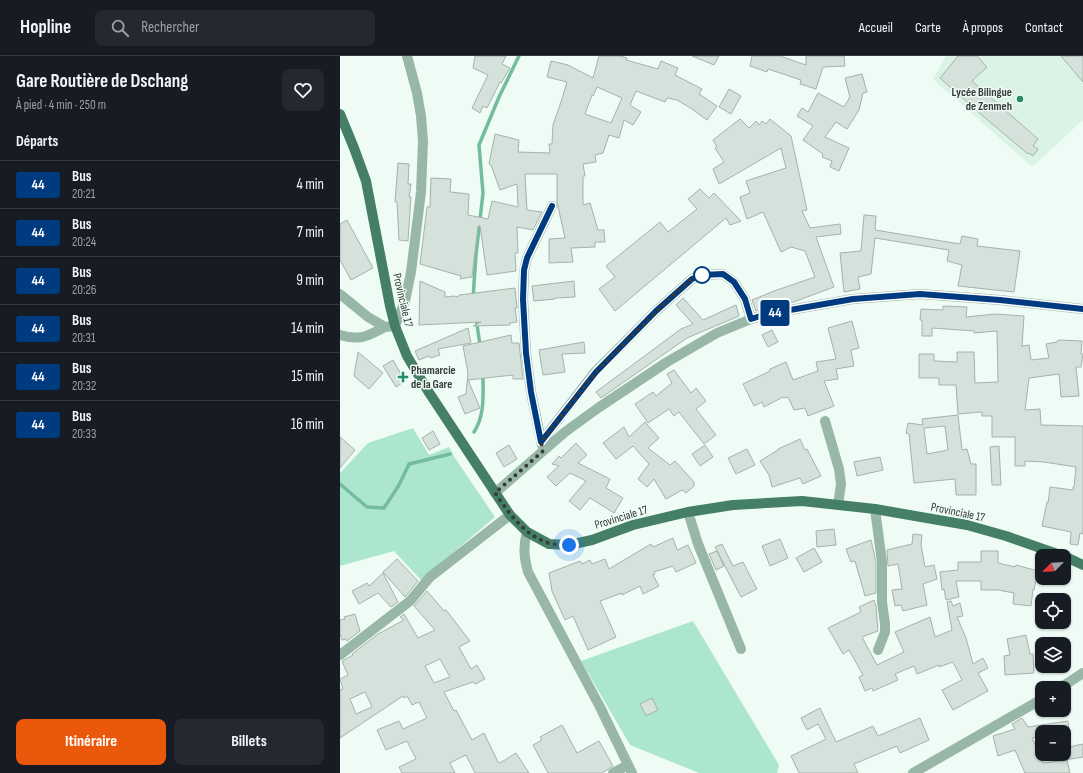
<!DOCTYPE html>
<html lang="fr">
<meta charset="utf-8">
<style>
body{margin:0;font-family:"Sofia Sans Condensed",sans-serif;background:#242831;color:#f1f3f6;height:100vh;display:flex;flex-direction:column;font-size:15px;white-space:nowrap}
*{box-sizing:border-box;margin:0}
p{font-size:13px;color:#9ea1a6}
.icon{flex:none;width:22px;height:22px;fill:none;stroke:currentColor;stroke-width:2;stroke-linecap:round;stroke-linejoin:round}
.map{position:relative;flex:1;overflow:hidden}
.side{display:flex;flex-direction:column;background:#171b24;width:340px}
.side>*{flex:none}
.badge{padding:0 8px;border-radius:3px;font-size:14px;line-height:26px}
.needle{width:26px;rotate:246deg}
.fabs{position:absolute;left:695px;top:493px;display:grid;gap:8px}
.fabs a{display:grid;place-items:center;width:36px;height:36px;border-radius:8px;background:#171b24;box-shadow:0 1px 3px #0004;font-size:20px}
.you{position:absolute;width:20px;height:20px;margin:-10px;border:3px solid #fff;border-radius:50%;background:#1a73e8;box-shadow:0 0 0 6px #1a73e833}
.map>.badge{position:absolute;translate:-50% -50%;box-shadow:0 0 0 2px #fff}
h2{padding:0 16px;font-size:15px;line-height:36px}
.round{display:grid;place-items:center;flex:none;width:42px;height:42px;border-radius:8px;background:#242831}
.overview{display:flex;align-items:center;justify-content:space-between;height:68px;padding:0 16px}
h1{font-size:19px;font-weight:700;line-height:30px}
.action{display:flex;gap:8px;margin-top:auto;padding:8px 16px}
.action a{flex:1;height:46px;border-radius:8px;background:#ea580c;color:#fff;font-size:16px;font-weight:700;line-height:46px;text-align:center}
.action a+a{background:#242831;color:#f1f3f6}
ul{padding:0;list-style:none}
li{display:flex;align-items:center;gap:12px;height:48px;padding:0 16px;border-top:1px solid #363941}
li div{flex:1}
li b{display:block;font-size:15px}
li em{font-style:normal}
li .badge{min-width:44px;font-weight:700;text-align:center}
header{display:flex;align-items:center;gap:24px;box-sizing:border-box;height:56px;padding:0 20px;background:#171b24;border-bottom:1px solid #363941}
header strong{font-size:19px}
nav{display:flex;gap:22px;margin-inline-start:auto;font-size:14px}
.search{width:280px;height:36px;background:#242831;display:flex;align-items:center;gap:10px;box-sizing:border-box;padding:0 14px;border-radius:8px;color:#9ea1a6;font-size:15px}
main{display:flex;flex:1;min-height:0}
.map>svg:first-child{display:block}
.built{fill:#dbf2e7}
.green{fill:#ace7cd}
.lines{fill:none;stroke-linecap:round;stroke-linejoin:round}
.stream{stroke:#75bc9e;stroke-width:3.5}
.building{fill:#d4e2db;stroke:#a4b2ab;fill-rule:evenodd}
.minor{stroke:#99b7a9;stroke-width:10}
.major{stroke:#457f68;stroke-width:10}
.line-casing{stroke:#fff;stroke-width:9}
.line{stroke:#003b80;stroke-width:6}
.walk{stroke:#363b39;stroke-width:4;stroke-dasharray:0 7.2}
.poi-dot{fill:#258d6a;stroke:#eefcf5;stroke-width:1.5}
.stop-dot{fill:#fff;stroke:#003b80;stroke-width:2}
.labels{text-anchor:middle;stroke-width:3;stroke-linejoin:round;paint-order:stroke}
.poi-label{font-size:12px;font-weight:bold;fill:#363b39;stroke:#eefcf5;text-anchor:end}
.street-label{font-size:12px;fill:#363b39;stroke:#eefcf5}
</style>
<header>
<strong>Hopline</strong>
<div class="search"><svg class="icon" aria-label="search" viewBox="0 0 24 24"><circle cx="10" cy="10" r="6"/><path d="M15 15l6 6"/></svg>Rechercher</div>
<nav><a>Accueil</a><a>Carte</a><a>À propos</a><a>Contact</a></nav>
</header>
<main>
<section class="side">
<div class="overview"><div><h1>Gare Routière de Dschang</h1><p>À pied · 4 min · 250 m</p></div><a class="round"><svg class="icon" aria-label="heart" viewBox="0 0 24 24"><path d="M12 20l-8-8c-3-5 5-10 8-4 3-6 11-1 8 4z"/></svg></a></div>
<h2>Départs</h2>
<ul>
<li><span class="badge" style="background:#003b80;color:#fff">44</span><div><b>Bus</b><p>20:21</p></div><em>4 min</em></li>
<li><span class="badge" style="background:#003b80;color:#fff">44</span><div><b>Bus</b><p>20:24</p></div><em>7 min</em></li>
<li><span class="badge" style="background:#003b80;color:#fff">44</span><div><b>Bus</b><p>20:26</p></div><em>9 min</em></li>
<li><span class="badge" style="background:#003b80;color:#fff">44</span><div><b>Bus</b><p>20:31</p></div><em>14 min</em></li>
<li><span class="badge" style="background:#003b80;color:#fff">44</span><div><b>Bus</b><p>20:32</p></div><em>15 min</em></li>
<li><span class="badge" style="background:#003b80;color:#fff">44</span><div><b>Bus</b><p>20:33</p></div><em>16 min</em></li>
</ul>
<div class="action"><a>Itinéraire</a><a>Billets</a></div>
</section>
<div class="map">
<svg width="743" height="717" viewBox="0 0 743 717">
<rect width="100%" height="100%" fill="#eefcf5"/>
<path class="built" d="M606,0H743V64L692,111L593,23Z"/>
<path class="green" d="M73,372L89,399L109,391L115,402L155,461L81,524L54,495L0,510V417L28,387Z
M353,565L439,709L437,717H359L290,689L241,605Z"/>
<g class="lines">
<path class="stream" d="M133,242L136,199L143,137L139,89L159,41L179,0
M136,262L140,289
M134,376C145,359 143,339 143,319
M0,428L27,451L44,452L59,429L69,408L110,398"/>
</g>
<path class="building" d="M135,0H166L162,8L170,12L161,27L160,26L147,52L143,50L140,57L132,52L148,19L133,12Z
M259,0H280L287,2L286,4L318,13L321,5L338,12L335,19L362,33L359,38L377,50L367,64L352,53L337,44L327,42L325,46L296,35L290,49L301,56L293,69L284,64L279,82L269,79L263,97L255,99L256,106L243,108L245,120H243V149L250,147L258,174H264L265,186H255V191L231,192L233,206L209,207V183L225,182L217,146V118H185L187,154L202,156L193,174L177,171L178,197H175L176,215L147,219L140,170H138L132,221L120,223L121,220L80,208L87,151H90L91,122L111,123L110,136L129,138L128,159L148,163L152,145L178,151L177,128L160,134L151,109L149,108L155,78L179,84L178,96L210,97L209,88H212L213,69L222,43L227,26L207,21L211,5L228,9L253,22ZM257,31L282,42L271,67L245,58L252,39L253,40Z
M352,0H379L374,9Z
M412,0H440L466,9V0H504L505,10L483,11L476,33L460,28L461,24L428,13L427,16L410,10Z
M618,0H637L647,11L632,25L698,83L693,90L698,93L693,100L689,97L688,98L644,61L600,22Z
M721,0H743V26Z
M522,18L527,36L523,37L519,54L507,73L496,66L485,81L509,92L499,115L490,111L492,105L482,101L483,98L463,84L473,70L457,60L462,52L468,56L478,37L504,51L510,41L505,22Z
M389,33L401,40L391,58L379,51Z
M400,63L409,72L416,65L419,69L422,65L426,68L430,63L451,80L467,154L462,155L470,172L500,168L501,178L476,181L494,231L448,248L441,249L440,245L416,255L412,244L434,235L475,221L465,195L451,191L441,196L423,156L407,163L400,141L410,137L406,125L446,112L441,92L379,128L373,113L384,106L375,92L377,91L373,84Z
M58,107L69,108L68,128H71L69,141H71L68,185L59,184L57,146H55Z
M360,133L369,142L374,137L401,165L390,169L386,162L275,255L259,233L275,221L266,210L320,166L328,176L357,153L348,143Z
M524,159L536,160L535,174L620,188L622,180L638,183L637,190L680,195L674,236L618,230L622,209L607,205L609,194L535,182L531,218L518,221L520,233L504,236L500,197L521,195Z
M7,164L33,212L11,224L0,204V168Z
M80,225L105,236V241L114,240L118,241L119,239L175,232L177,252H175L177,266L170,267V269L133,270L141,266L79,269Z
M234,225L235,241L215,242V243L194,245L192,230Z
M343,242L363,264L396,249L399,260L347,282L261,342L256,336L341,273L353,268L336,249Z
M603,250L627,251L626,261L655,258L684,260L682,290L689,289L691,304L709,302L706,288L717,286L718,284L742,285L741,298H743L741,311H736L739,340L721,341L719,318L689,322L685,354L700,353L701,369L743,370V478L740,477L738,489L730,488L731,476L702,470L707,446L708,447L710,431L733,434V431H734L736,411L704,406L685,405V410H675V381H652V360H642V356L618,358L616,329H599V322H579V298H594V305L617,306V296H634L635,327L658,326L657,275L634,277V275L592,272V280H582V264H580L581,253L603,254Z
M512,265L519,292L511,294L514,310L496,313L498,323L484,325L494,350L468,360L465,352L454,354L448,341L444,342L443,341L424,351L422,346L414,350L403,328L430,315V313L446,306L453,324L478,315L476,306L496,303L488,272Z
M128,272L131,287L98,293L100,299L91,302L89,300L79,304L75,295Z
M432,274L438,286L428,291L422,279Z
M171,279L172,287H179L183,323H173V319L128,324L140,352L125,358L118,341L126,338L128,317L123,290Z
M244,286L245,297L222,298L225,316L203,319L199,294Z
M18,296L43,317L29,333L14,320Z
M53,304L65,325L56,331L43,310Z
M334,314L351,337L356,332L366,345L356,353L376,379L364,388L339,356L334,360L329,353L308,367L295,348L313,336L316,340L332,327L327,318Z
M618,359L622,394L627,393L631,408H636V439H616L615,423L574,427L569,378L566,377L568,367L583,369L582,363ZM605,370L608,394L587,398L584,372Z
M305,366L319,382L308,392L330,409L335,405L354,426V430L346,437L342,434L326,443L314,423L307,431L298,423L309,408L293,390L276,403L263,387L284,371L289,381Z
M93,375L100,388L89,394L82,382Z
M0,381L15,394L0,412Z
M460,383L465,394L467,393L481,420L463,428L460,422L432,431L429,419L420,405L438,394V393Z
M236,387L247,399L238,407L270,423L266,432L283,442L274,457L250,442L240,454L229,445L246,425L230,417L216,430L207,421L219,410L212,408L219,400L221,402Z
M169,389L177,403L164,411L156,397Z
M365,389L373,401L360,410L352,398Z
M659,390L661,429H652L650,391Z
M407,393L415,409L396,418L388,402Z
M540,401L543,414L517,420L514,406Z
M494,473L496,489L477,491L476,475Z
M573,478L582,479L581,489L585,511L594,509L597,523L583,528L587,549L563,555L561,549L555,550L552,534L562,533L558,508L548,510L547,494L572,488Z
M333,482L337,494L348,489L356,507L336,516L333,510L314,516L315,518L313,519L319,530L303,538L300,530L282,539V537L260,545L276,581L248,594L233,560L225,564L212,535L209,517L240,505L242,508L250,504L252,508L265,503L269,513L311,488L313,491Z
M440,483L448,502L430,510L422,490Z
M531,484L536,506V537L525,540L515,505L511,506L506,493Z
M382,488L393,510L403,506L417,533L401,541L375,491Z
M474,492L482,506L464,516L456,502Z
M377,495L384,510L376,514L369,498Z
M641,495H658V507L675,511L676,509L698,515L694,534L693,533L691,550L673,548L674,537L658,534H641V525H616L619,541L606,544L604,533L602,534L600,516L618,514V506H641Z
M57,503L78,525L65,541L43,516Z
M43,517L58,546L51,551L38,537L19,548L12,535L27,527L29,530Z
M87,535L104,555L106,554L130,585L119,591L131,613L137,609L145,623L135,628L133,626L104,636L114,655L116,654L132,684L144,677L158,706L160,707L176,697L189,717H135L126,699L110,707L115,717H62L59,711L76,703L67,685L46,694L37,674L59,665L63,673L87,662L79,646L72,649L67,640L64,642L63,640L0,682V634L3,633L0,623L8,619L2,605L13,599L12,598L38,578L64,564L60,561L64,558L78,582L95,574L74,550ZM100,603L110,621L94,627L85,610ZM25,636L32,651L16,658L10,643Z
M534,544L536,550L538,575L522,581L537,609L564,596L555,576L590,561L595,581L612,574L607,546L611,545L613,550L620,547L623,560L617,561L626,582L633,608L643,602L648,612L638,617L648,635L613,654L602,634L622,624L613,606L599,611V609L577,618L574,610L555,618L558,624L533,635L532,632L525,635L519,621L523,619L509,594L503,598L488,572L521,556L519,551Z
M15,558L20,575L7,585L6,583L2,584L0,578V564L5,563L4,561Z
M686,579L690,598H693L694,617L665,619L664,600L670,599L667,583Z
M312,642L318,654L306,660L300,648Z
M480,652L496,686L533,670L538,680L580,662L589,684L560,697L557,690L514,708L518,717H459L451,700L486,683L478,668L467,674L461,662Z
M682,662L688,671L728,665L729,676H697L698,681L692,682L703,707L727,704L730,717H685L675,694L658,700L653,680L675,673L672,668Z
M222,669L237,697L259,685L273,710L262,717H208L193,689L202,684L200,681Z
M743,688V701L724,704V692Z"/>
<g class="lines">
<path class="minor" d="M0,238L28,261L45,271L55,270L65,245L71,216L81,136L83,85L81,60L77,37L67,0
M0,279C20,285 28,280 45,271
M485,365L499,413L501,428L498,449
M201,386L255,316L316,255L352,223L362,219L383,218L394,226L405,243L411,263
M202,389L191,336L186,297L183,243L184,215L187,202L212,150
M155,437L225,376L258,352L327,306L377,277L411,263L427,258L513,243L580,238L660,244L743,253
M535,453L542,506V546L545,568V576L538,594
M348,456L358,488L401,593
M187,476C183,491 184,501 188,516L260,651L292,717
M0,599L70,545L90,521L170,459
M720,632L743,617
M273,717L288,709
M573,717L702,643"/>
<path class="major" d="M0,58L14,92L26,125L50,250L55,270L67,300L88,335L170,459L187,476L209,488L229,489L252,484L293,469L348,456L393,449L462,445L535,453L627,469L666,480L723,500
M724,500L743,509"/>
</g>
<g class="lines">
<defs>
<path id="line" d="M212,150L187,202L184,214L183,243L186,297L191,336L201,386L256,316L316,255L352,223L362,219L383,218L394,226L405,243L411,263L427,258L513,243L580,238L660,244L743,253"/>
</defs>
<use href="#line" class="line-casing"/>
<use href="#line" class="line"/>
<path class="walk" d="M229,489C223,488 214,489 208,487C183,478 169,457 155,437L203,395L201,386L256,316L332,240L352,223L362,219"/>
</g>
<g class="poi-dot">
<circle cx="680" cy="43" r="4"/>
<path d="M61 315h4v4h4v4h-4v4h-4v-4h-4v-4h4z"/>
</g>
<circle class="stop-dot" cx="362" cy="219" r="8"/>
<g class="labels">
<g class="poi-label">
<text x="672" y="40">Lycée Bilingue<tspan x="672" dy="14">de Zenmeh</tspan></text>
<text x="71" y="318" text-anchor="start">Phamarcie<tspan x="71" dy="14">de la Gare</tspan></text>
</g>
<g class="street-label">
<text transform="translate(63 244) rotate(77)" y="4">Provinciale 17</text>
<text transform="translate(618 456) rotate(12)" y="4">Provinciale 17</text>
<text transform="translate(281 461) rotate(-17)" y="4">Provinciale 17</text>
</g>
</g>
</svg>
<div class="fabs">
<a><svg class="needle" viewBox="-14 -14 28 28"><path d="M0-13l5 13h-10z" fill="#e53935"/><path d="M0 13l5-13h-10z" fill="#9ea1a6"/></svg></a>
<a><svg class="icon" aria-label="locate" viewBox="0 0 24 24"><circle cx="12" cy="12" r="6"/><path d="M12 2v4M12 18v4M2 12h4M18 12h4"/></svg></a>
<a><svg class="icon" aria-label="layers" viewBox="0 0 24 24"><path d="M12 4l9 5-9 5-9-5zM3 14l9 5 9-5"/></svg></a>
<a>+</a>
<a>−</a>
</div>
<div class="you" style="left:229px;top:489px"></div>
<b class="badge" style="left:435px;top:257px;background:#003b80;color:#fff">44</b>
</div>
</main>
